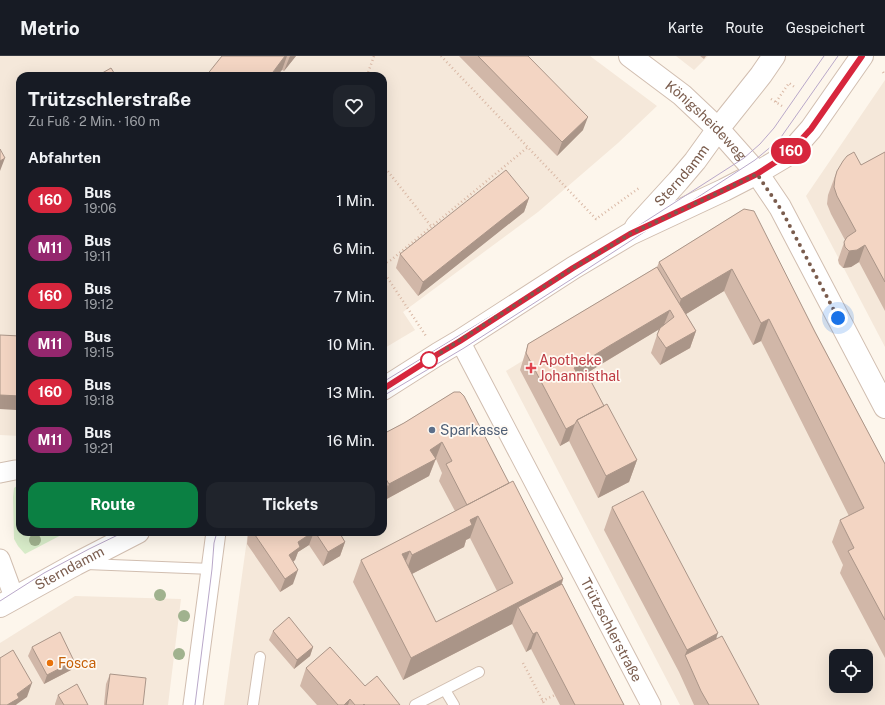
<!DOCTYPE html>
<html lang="de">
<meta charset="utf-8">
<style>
body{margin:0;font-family:"Public Sans",sans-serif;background:#20242c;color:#f1f3f6;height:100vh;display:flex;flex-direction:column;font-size:15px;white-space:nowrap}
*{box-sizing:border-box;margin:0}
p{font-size:13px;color:#9ea1a6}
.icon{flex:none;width:22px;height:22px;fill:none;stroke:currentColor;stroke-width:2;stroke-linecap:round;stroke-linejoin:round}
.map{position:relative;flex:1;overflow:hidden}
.side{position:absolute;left:16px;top:16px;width:371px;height:464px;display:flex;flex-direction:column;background:#171b24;border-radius:12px;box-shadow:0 4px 16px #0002}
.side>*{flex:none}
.badge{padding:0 8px;border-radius:13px;font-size:14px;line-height:26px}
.fabs{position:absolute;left:829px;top:593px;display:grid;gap:8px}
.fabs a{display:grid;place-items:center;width:44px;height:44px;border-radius:8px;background:#171b24;box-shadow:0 4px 16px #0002;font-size:20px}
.you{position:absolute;width:20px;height:20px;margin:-10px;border:3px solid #fff;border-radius:50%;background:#1a73e8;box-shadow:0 0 0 6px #1a73e833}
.map>.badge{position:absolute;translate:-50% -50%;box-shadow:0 0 0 2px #fff}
h2{padding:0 12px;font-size:15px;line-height:36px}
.round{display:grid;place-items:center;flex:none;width:42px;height:42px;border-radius:12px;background:#20242c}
.head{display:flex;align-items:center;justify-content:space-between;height:68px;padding:0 12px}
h1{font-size:19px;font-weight:700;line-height:30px}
.cta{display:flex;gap:8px;margin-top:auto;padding:8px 12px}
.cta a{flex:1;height:46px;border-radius:12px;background:#0b8043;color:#fff;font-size:16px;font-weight:700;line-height:46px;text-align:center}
.cta a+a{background:#20242c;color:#f1f3f6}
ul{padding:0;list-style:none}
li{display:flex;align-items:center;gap:12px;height:48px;padding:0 12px}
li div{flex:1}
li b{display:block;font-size:15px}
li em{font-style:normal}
li .badge{min-width:44px;font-weight:700;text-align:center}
header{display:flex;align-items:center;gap:24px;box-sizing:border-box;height:56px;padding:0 20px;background:#171b24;border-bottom:1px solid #363941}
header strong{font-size:19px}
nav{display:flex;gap:22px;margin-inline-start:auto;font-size:14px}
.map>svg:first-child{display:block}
.residential{fill:#f5e8da;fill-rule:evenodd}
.green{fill:#d8ecc9}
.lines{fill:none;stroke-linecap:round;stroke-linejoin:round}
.service-casing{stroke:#d1beb0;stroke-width:12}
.minor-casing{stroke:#d1beb0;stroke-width:21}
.tertiary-casing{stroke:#d1beb0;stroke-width:24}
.path{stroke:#d9b8a5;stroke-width:2.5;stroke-dasharray:1 3;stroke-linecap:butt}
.service{stroke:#fff;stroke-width:10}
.minor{stroke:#fff;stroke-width:19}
.tertiary{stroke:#fff;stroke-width:22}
.tram{stroke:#b9a8c9;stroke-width:1}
.tree{fill:#a0b28e}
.wall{fill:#d1b7a8;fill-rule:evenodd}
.shaded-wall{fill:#aa9588}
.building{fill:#f3d5c3;stroke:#aa9588;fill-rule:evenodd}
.line-casing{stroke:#fff;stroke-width:9}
.line{stroke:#d7263d;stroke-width:6}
.walk{stroke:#7a5c4d;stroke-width:4;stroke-dasharray:0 7.2}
.stop-dot{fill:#fff;stroke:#d7263d;stroke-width:2}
.health-dot{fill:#e0444e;stroke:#fffaf3;stroke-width:1.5}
.service-dot{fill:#5c6f8a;stroke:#fffaf3;stroke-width:1.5}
.food-dot{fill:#e8710a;stroke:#fffaf3;stroke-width:1.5}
.labels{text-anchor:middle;stroke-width:3.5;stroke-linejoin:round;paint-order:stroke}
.street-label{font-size:14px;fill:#7a5c4d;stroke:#fffaf3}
.health-label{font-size:14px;fill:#be3a42;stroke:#fffaf3;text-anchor:start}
.service-label{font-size:14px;fill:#4e5e75;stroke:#fffaf3;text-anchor:start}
.food-label{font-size:14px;fill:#c56008;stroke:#fffaf3;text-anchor:start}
</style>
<header>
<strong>Metrio</strong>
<nav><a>Karte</a><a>Route</a><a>Gespeichert</a></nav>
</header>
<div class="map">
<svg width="885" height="649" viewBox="0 0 885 649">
<rect width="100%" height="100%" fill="#fdf6ec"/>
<path class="residential" d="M0,0H590L657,50L618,87L538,156L403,256L415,274L383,293V20H20V380L0,379Z
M676,0H708L694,14Z
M885,24V291L806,140Z
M756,162L885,408V649H680L506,315ZM836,600H866V630H836Z
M447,353L621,649H224L248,476H383V392Z
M75,540L181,543L168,649H0V587Z"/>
<path class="green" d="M20,428V476H67L25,498L18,490L14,483L13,441L14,432Z"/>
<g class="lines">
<defs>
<path id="service" d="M86,508L212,513
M445,634L454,649
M253,649L260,601
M415,649L479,616"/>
<g id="minor">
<path id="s1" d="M460,285L651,649"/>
<path d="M0,417L15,414H20"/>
<path d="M0,503L14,541"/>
<path d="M193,649L216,476"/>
</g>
<g id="tertiary">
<path id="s2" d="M630,0L682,39L718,73L757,117L780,151L885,351"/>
<path id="s3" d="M636,171L678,125L695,105L718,73L761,19L774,0"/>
<path d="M383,333L438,298L460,285L573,212L630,178L724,134L757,117L789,98L811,73L862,0"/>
<path id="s4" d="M0,550L76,508L138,476"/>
</g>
</defs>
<use href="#service" class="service-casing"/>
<use href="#minor" class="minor-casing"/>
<use href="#tertiary" class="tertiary-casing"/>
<path class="path" d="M441,0L596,163L639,132
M883,16L885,19
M367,20L374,0
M771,43L782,50
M776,46L789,27L796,32
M383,109L431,170
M383,208L391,204L528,91
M383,215L426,280
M523,607L545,649
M542,645L555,639"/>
<use href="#service" class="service"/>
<use href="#minor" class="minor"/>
<use href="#tertiary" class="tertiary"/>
<path class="tram" d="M383,326L635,172L744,102L760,88L774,72L824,0
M383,340L464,292L578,219L755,104L779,84L838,0
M0,545L44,517L89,493L124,476
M195,649L212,513L214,487L217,476"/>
</g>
<g class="tree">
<circle cx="35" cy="484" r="6"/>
<circle cx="160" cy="539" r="6"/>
<circle cx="184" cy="560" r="6"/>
<circle cx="179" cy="598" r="6"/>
</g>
<path class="wall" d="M222,0H296L284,15L282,14Z
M459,0H528L583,74L557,100Z
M700,0H706L704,3Z
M885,96V255L859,206L851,211L843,212L839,208L838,204L845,184L831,158L827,148L828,139L837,115L861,109Z
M529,142L524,156L418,240L396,212L400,198Z
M744,153L815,276L885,408V602L840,517L843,509L832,486L840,464L849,460L761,285L753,289L724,235L686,258L696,275L690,292L660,309L651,297L659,273L587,317L604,350L637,404L629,426L598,442L569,385L560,390L520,314L528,288L657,211L659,206Z
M454,336L509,427L563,523L562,528L624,649H560L531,593L526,596L512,568L403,624L353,526L361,504L455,455L439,425L442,417L436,403L429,420L383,445V378L404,367ZM470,482L497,535L436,566L412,518L464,491L466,484Z
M612,451L717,582L759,649H694L679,616L604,474Z
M248,476H339L345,486L340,500L323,510L309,489L298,496L295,504L293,506V528L280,536L247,488Z
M273,575L313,591L310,600L294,613L269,584Z
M32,591L74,605L71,614L44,628L28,600Z
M306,612L365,630L400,649H317L300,630Z
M110,618L143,649H104L106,628Z
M58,639L88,649H55V648Z"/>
<path class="shaded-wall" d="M285,0H287L282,14L277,20H270Z
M290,0H296L284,15Z
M588,61L583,74L557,100L562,86Z
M5,102L0,115V105Z
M529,142L524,156L418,240L423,226Z
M865,189L859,206L851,211L843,212L849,195Z
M732,213L724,235L673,266L681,243Z
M670,254L663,271L603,307L568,329L574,312L609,290Z
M769,263L761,285L753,289L761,267Z
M696,275L690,292L660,309L666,292Z
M0,339H20V350H17L16,354L0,353Z
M575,368L569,385L560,390L566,373Z
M442,386L429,420L383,445V434L388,431L389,428L430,394Z
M637,404L629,426L598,442L606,420Z
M469,452L478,460L470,482L466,484L464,491L404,522L412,499Z
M313,476H314L309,489L298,496L295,504L284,513L289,499L298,486Z
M345,486L340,500L323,510L328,496Z
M410,495L401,517L402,498Z
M298,514L293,528L280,536L285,523Z
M563,523L555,546L518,551L512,568L403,624L411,602Z
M537,576L531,593L526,596L533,578Z
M718,577L710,600L685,599L687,594Z
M313,591L310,600L294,613L297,604Z
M74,605L71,614L44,628L47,619Z
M32,627L27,641L17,648L16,649H7L17,638Z
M350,643L348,649H344Z"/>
<path class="building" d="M222,0H285L270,20H206Z
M478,0H528L588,61L562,86Z
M111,12L116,20H97Z
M0,93L5,102L0,105Z
M854,96L861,109L885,96V226L865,189L857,194L849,195L845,191L844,186L847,181L856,175L837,140L834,131L835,122L837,115L843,105L847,100Z
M506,114L529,142L423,226L400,198Z
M744,153L754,155L815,276L885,408V564L848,495L854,492L840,464L864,452L769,263L761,267L732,213L681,243L659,206Z
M657,211L696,275L666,292L657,279L660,272L674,261L670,254L609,290L574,312L579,320L586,316L604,350L577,364L575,368L566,373L526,297L528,288Z
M0,279L20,280V340L0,339Z
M454,336H460L464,340L509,427L467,449L446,408L452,405L442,386L430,394L436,403L389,428L383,418V378L404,367Z
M607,348L637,404L606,420L577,364Z
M383,424L388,431L383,434Z
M513,425L563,523L411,602L361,504ZM478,460L513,527L436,566L402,498L410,495L412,499L472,469L470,464Z
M643,435L718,577L687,594L612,451Z
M253,476H313L298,486L300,491L289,499L298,514L285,523Z
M315,476H339L345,486L328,496Z
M562,528L624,649H575L537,576L533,578L518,551Z
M289,561L313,591L297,604L273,575Z
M60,576L74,605L47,619L32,591Z
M722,580L759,649H709L701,635L685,599Z
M330,591L365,630L377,620L400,649H365L364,648L363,649H355L350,643L344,649H338L306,612Z
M13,594L32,627L17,638L19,642L7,649H0V602Z
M110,618L146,622L143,649H106Z
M77,628L88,649H64L58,639Z"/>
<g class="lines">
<defs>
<path id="line" d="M383,333L438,298L460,285L573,212L630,178L724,134L757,118L788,98L811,73L862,0"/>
</defs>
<use href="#line" class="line-casing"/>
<use href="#line" class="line"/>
<path class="walk" d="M429,304L573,212L630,178L724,134L757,118L782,155L838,262"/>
</g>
<circle class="stop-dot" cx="429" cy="304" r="8"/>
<path class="health-dot" d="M529 306h4v4h4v4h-4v4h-4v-4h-4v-4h4z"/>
<circle class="service-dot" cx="432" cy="374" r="4"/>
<circle class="food-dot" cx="50" cy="607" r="4"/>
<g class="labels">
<g class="street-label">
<text dy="5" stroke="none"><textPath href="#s2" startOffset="100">Königsheideweg</textPath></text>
<text dy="5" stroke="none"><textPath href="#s3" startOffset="69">Sterndamm</textPath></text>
<text dy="5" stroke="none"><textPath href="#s4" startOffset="79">Sterndamm</textPath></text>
<text dy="5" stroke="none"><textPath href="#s1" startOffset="326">Trützschlerstraße</textPath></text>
</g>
<g class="health-label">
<text x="539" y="309">Apotheke<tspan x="539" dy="16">Johannisthal</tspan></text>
</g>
<g class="service-label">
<text x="440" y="379">Sparkasse</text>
</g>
<g class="food-label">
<text x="58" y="612">Fosca</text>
</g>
</g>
</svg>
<div class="fabs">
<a><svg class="icon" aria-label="locate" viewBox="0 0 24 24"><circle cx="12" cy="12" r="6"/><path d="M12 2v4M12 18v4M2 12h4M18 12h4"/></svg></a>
</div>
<div class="you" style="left:838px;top:262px"></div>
<b class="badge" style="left:791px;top:95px;background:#d7263d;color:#fff">160</b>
<section class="side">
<div class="head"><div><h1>Trützschlerstraße</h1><p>Zu Fuß · 2 Min. · 160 m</p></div><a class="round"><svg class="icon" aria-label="heart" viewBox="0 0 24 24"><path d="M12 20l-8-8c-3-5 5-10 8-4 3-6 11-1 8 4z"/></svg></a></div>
<h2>Abfahrten</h2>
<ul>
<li><span class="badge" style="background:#d7263d;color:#fff">160</span><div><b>Bus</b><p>19:06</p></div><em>1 Min.</em></li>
<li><span class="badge" style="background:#95276e;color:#fff">M11</span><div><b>Bus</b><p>19:11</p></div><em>6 Min.</em></li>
<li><span class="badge" style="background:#d7263d;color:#fff">160</span><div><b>Bus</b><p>19:12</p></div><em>7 Min.</em></li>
<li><span class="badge" style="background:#95276e;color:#fff">M11</span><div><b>Bus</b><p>19:15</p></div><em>10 Min.</em></li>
<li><span class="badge" style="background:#d7263d;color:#fff">160</span><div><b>Bus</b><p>19:18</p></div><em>13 Min.</em></li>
<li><span class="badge" style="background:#95276e;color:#fff">M11</span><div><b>Bus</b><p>19:21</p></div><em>16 Min.</em></li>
</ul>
<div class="cta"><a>Route</a><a>Tickets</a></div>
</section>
</div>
